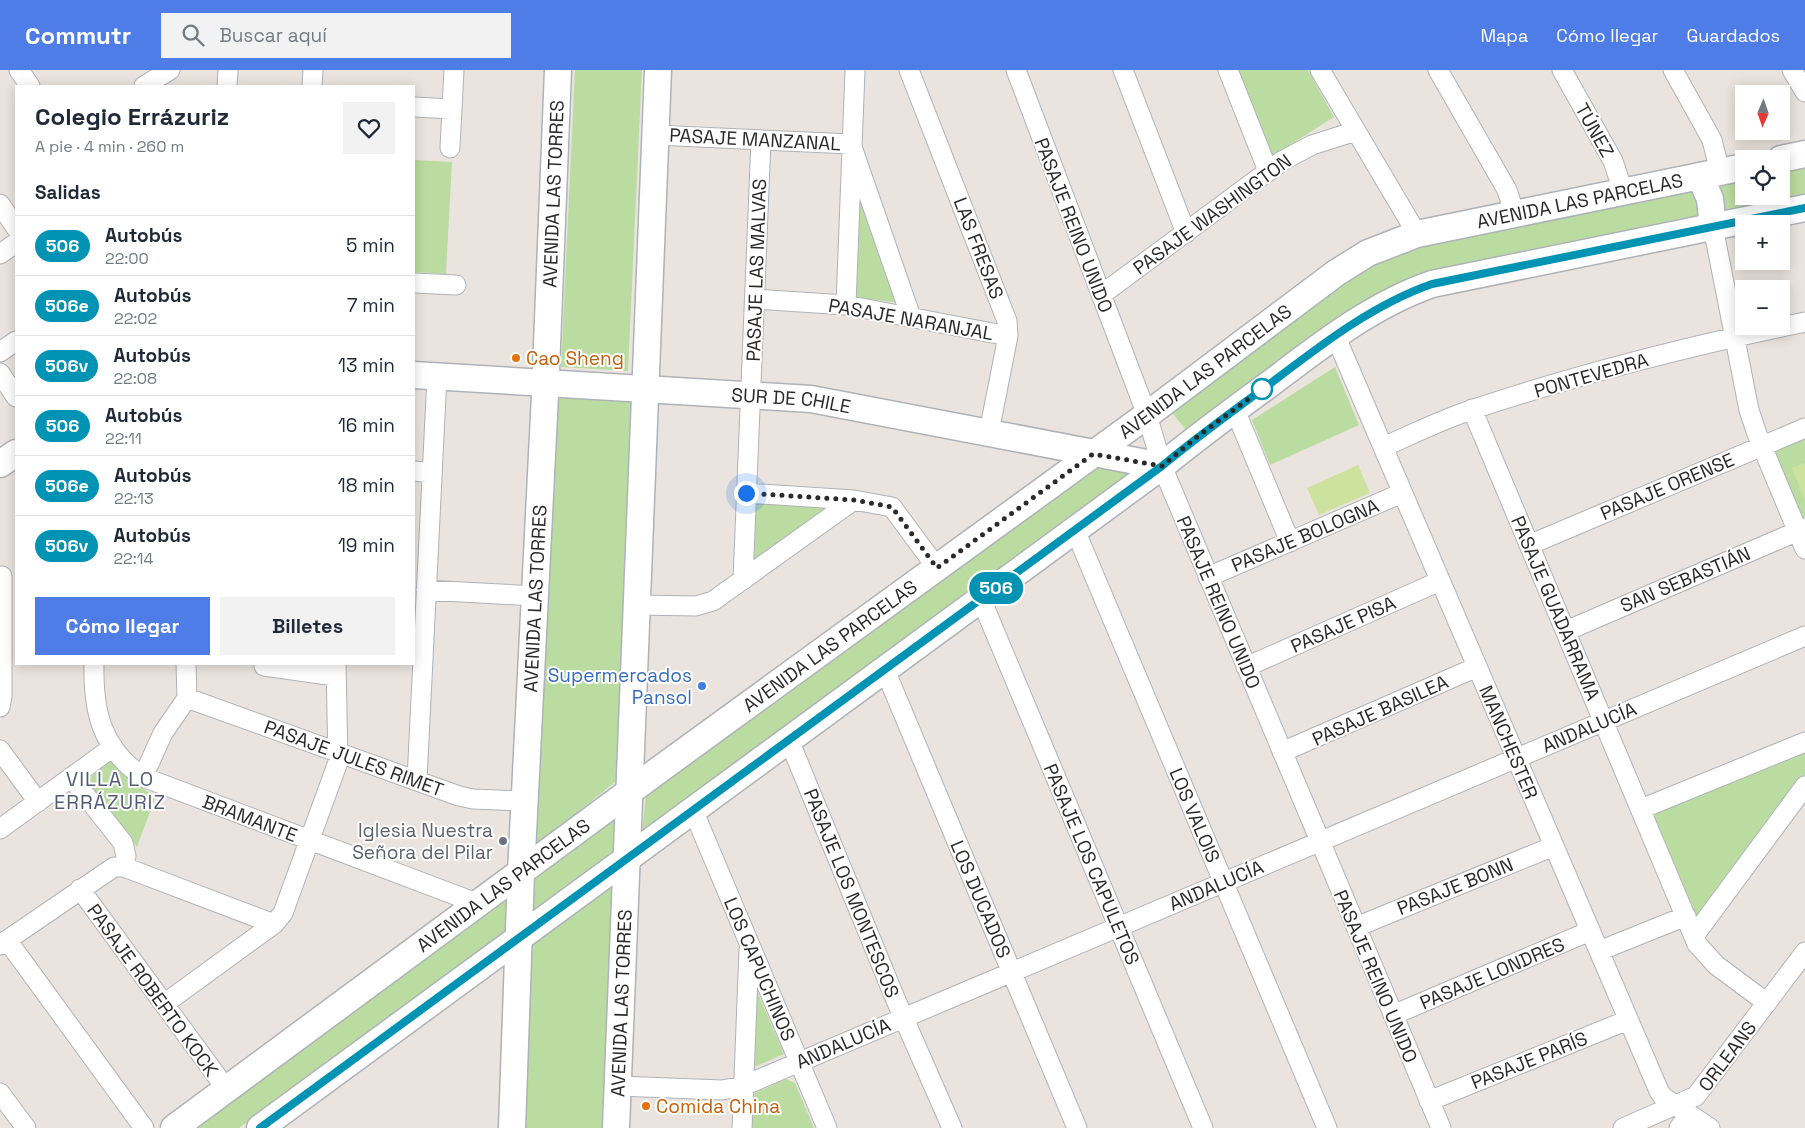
<!DOCTYPE html>
<html lang="es">
<meta charset="utf-8">
<style>
body{margin:0;font-family:"Space Grotesk",sans-serif;background:#f2f2f3;color:#1f2937;height:100vh;display:flex;flex-direction:column;font-size:19px;white-space:nowrap}
*{box-sizing:border-box;margin:0}
p{font-size:16px;color:#747a83}
.icon{flex:none;width:28px;height:28px;fill:none;stroke:currentColor;stroke-width:2;stroke-linecap:round;stroke-linejoin:round}
.map{position:relative;flex:1;overflow:hidden}
.details{position:absolute;left:15px;top:15px;width:400px;height:580px;display:flex;flex-direction:column;background:#fff;border-radius:0px;box-shadow:0 2px 12px #0003}
.details>*{flex:none}
.badge{padding:0 10px;border-radius:16px;font-size:18px;line-height:32px}
.needle{width:32px;rotate:182deg}
.buttons{position:absolute;left:1735px;top:15px;display:grid;gap:10px}
.buttons a{display:grid;place-items:center;width:55px;height:55px;border-radius:0px;background:#fff;box-shadow:0 2px 12px #0003;font-size:25px}
.you{position:absolute;width:25px;height:25px;margin:-12px;border:4px solid #fff;border-radius:50%;background:#1a73e8;box-shadow:0 0 0 8px #1a73e833}
.map>.badge{position:absolute;translate:-50% -50%;box-shadow:0 0 0 2px #fff}
h2{padding:0 20px;font-size:19px;line-height:45px}
.round{display:grid;place-items:center;flex:none;width:52px;height:52px;border-radius:0px;background:#f2f2f3}
.head{display:flex;align-items:center;justify-content:space-between;height:85px;padding:0 20px}
h1{font-size:24px;font-weight:600;line-height:38px}
.primary-button{display:flex;gap:10px;margin-top:auto;padding:10px 20px}
.primary-button a{flex:1;height:58px;border-radius:0px;background:#4f7de7;color:#fff;font-size:20px;font-weight:600;line-height:58px;text-align:center}
.primary-button a+a{background:#f2f2f3;color:#1f2937}
ul{padding:0;list-style:none}
li{display:flex;align-items:center;gap:15px;height:60px;padding:0 20px;border-top:1px solid #e0e1e3}
li div{flex:1}
li b{display:block;font-size:19px}
li em{font-style:normal}
li .badge{min-width:55px;font-weight:700;text-align:center}
header{display:flex;align-items:center;gap:30px;box-sizing:border-box;height:70px;padding:0 25px;background:#4f7de7;color:#fff}
header strong{font-size:24px}
nav{display:flex;gap:28px;margin-inline-start:auto;font-size:18px}
.search{width:350px;height:45px;background:#f2f2f3;display:flex;align-items:center;gap:12px;box-sizing:border-box;padding:0 18px;border-radius:0px;color:#747a83;font-size:19px}
.map>svg:first-child{display:block}
.green{fill:#bbdca0}
.pitch{fill:#cde29d}
.lines{fill:none;stroke-linecap:round;stroke-linejoin:round}
.street-casing{stroke:#aeb2b9;stroke-width:21}
.secondary-casing{stroke:#aeb2b9;stroke-width:29}
.street{stroke:#fff;stroke-width:19}
.secondary{stroke:#fff;stroke-width:26}
.line-casing{stroke:#fff;stroke-width:11}
.line{stroke:#0093b3;stroke-width:8}
.walk{stroke:#2a2a2a;stroke-width:5;stroke-dasharray:0 9}
.food-dot{fill:#e8710a;stroke:#fff;stroke-width:2}
.stop-dot{fill:#fff;stroke:#0093b3;stroke-width:2.5}
.shop-dot{fill:#3f7fe0;stroke:#fff;stroke-width:2}
.worship-dot{fill:#6b7280;stroke:#fff;stroke-width:2}
.labels{text-anchor:middle;stroke-width:4;stroke-linejoin:round;paint-order:stroke}
.street-label{font-size:19px;fill:#2a2a2a;stroke:#fff}
.food-label{font-size:19px;fill:#c56008;stroke:#fff;text-anchor:start}
.shop-label{font-size:19px;fill:#366cbe;stroke:#fff;text-anchor:end}
.worship-label{font-size:19px;fill:#5b616d;stroke:#fff;text-anchor:end}
.neighbourhood-label{font-size:20px;letter-spacing:1px;fill:#505b76;stroke:#fff}
</style>
<header>
<strong>Commutr</strong>
<div class="search"><svg class="icon" aria-label="search" viewBox="0 0 24 24"><circle cx="10" cy="10" r="6"/><path d="M15 15l6 6"/></svg>Buscar aquí</div>
<nav><a>Mapa</a><a>Cómo llegar</a><a>Guardados</a></nav>
</header>
<div class="map">
<svg width="1805" height="1058" viewBox="0 0 1805 1058">
<rect width="100%" height="100%" fill="#ebe4de"/>
<path class="green" d="M575,0H642L628,301L561,297Z
M1237,0H1308L1334,47L1271,87Z
M414,90L452,92L446,204L414,202Z
M1805,93V128L1428,207L1189,364L1170,340L1360,199L1404,178L1744,105V126H1781V98Z
M857,109L899,233L854,227Z
M1335,297L1359,355L1270,395L1252,350Z
M559,323L633,325L621,707L533,779Z
M1805,367V449L1804,450L1772,380Z
M1096,394L1134,401L642,763L646,724Z
M754,433L834,436L749,500Z
M1805,677V704L1697,847L1653,743Z
M110,691L155,728L137,777L87,710Z
M621,741L620,788L533,847L535,804Z
M611,813L615,818L603,1058H523L530,869Z
M509,828L514,857L239,1058H190Z
M751,907L784,984L750,999Z
M786,1009L795,1013L814,1058H748V1026Z"/>
<path class="pitch" d="M1805,393V431L1792,398Z
M1358,395L1370,423L1319,445L1307,418Z"/>
<g class="lines">
<defs>
<path id="street" d="M19,0L30,16
M909,0L1007,251L1008,266L989,362
M1016,0L1147,345L1162,396L1441,1058
M1123,0L1186,163
M1228,0L1268,101
M1320,0L1417,164
M1438,0L1507,120L1515,145
M1562,0L1613,91L1623,121
M1673,0L1712,70L1720,102
M1792,0L1805,22
M144,16L170,0
M227,16L228,0
M312,16L313,0
M414,37L452,39
M655,65L851,74L911,247
M450,78L454,0
M0,134L16,158
M1713,157L1749,340L1757,364L1805,479
M0,184L16,173
M414,213L456,215
M1101,225L1282,91L1312,75L1356,61
M755,229L846,235L1008,266
M846,235L855,0
M1335,265L1659,1021L1663,1027L1710,1058
M0,282L16,271
M0,303L16,327
M1472,339L1697,874L1716,895L1767,933
M1235,340L1290,472
M1383,377C1413,364 1443,349 1474,339C1582,303 1694,275 1805,252
M414,401L432,403
M746,423L854,430L892,437L937,498
M1075,460L1327,1058
M1529,475L1805,358
M1208,507L1402,423
M743,510L761,70
M426,520L535,526
M981,529L1203,1058
M636,535L696,536L713,531L854,430
M1566,561L1805,458
M94,594C93,641 101,678 143,707L479,834
M186,594L187,628
M264,594V596L335,606
M1246,597L1440,511
M885,600L1077,1058
M187,628L459,726L473,729L525,731
M0,637L2,626V506
M789,670L895,928L952,1058
M0,680L38,732
M1282,682L1477,597
M71,707L123,773L126,786L124,797
M143,707L163,663L187,628
M417,710L437,306
M1641,739L1805,672
M693,740L827,1058
M0,759L113,677
M80,819L227,1020
M1356,857L1554,776
M1694,866L1805,716
M7,870L144,1058
M0,875L114,797H124L274,854
M1599,881L1686,846
M164,934L274,854L283,843L338,692L336,594
M1393,945L1590,861
M618,1016L722,1020L743,1016L1805,566
M0,1023L26,1058
M1429,1031L1628,950
M742,1058L749,880
M1623,1058L1696,1026L1805,882
M1679,1058L1689,1044"/>
<g id="secondary">
<path d="M1781,89L1805,84"/>
<path d="M1700,106L1710,129L1713,157"/>
<path id="s1" d="M414,305L811,329L1162,396"/>
<path d="M0,394L16,383"/>
<path id="s2" d="M174,1058L656,702L1147,345L1336,203L1368,183L1417,164L1744,97"/>
<path d="M260,1058L1162,396C1197,367 1234,340 1271,313C1321,275 1372,235 1432,214L1805,138"/>
<path id="s3" d="M512,1058L521,803L545,325L558,0"/>
<path id="s4" d="M616,1058L658,0"/>
</g>
</defs>
<use href="#street" class="street-casing"/>
<use href="#secondary" class="secondary-casing"/>
<use href="#street" class="street"/>
<use href="#secondary" class="secondary"/>
</g>
<g class="lines">
<defs>
<path id="line" d="M260,1058L1162,396C1197,367 1234,340 1271,313C1321,275 1372,235 1432,214L1805,138"/>
</defs>
<use href="#line" class="line-casing"/>
<use href="#line" class="line"/>
<path class="walk" d="M746,423L854,430L892,437L937,498L1093,384L1162,396L1198,366L1265,317L1262,319"/>
</g>
<g class="food-dot">
<circle cx="516" cy="288" r="5"/>
<circle cx="646" cy="1036" r="5"/>
</g>
<circle class="stop-dot" cx="1262" cy="319" r="10"/>
<circle class="shop-dot" cx="702" cy="616" r="5"/>
<circle class="worship-dot" cx="503" cy="771" r="5"/>
<g class="labels">
<g class="street-label">
<text transform="translate(1595 60) rotate(61)" y="7">TÚNEZ</text>
<text transform="translate(755 69) rotate(3)" y="7">PASAJE MANZANAL</text>
<text dy="7" stroke="none"><textPath href="#s3" startOffset="935">AVENIDA LAS TORRES</textPath></text>
<text dy="7" stroke="none"><textPath href="#s2" startOffset="1699">AVENIDA LAS PARCELAS</textPath></text>
<text transform="translate(1212 144) rotate(-36)" y="7">PASAJE WASHINGTON</text>
<text transform="translate(1074 155) rotate(69)" y="7">PASAJE REINO UNIDO</text>
<text transform="translate(979 178) rotate(69)" y="7">LAS FRESAS</text>
<text transform="translate(756 200) rotate(-88)" y="7">PASAJE LAS MALVAS</text>
<text transform="translate(911 249) rotate(10)" y="7">PASAJE NARANJAL</text>
<text dy="7" stroke="none"><textPath href="#s2" startOffset="1279">AVENIDA LAS PARCELAS</textPath></text>
<text transform="translate(1591 305) rotate(-16)" y="7">PONTEVEDRA</text>
<text dy="7" stroke="none"><textPath href="#s1" startOffset="378">SUR DE CHILE</textPath></text>
<text transform="translate(1667 416) rotate(-23)" y="7">PASAJE ORENSE</text>
<text transform="translate(1305 465) rotate(-23)" y="7">PASAJE BOLOGNA</text>
<text transform="translate(1685 509) rotate(-23)" y="7">SAN SEBASTIÁN</text>
<text dy="7" stroke="none"><textPath href="#s3" startOffset="530">AVENIDA LAS TORRES</textPath></text>
<text transform="translate(1219 532) rotate(67)" y="7">PASAJE REINO UNIDO</text>
<text transform="translate(1556 538) rotate(67)" y="7">PASAJE GUADARRAMA</text>
<text transform="translate(1343 554) rotate(-24)" y="7">PASAJE PISA</text>
<text dy="7" stroke="none"><textPath href="#s2" startOffset="814">AVENIDA LAS PARCELAS</textPath></text>
<text transform="translate(1380 640) rotate(-24)" y="7">PASAJE BASILEA</text>
<text transform="translate(1589 657) rotate(-23)" y="7">ANDALUCÍA</text>
<text transform="translate(1509 672) rotate(67)" y="7">MANCHESTER</text>
<text transform="translate(354 688) rotate(20)" y="7">PASAJE JULES RIMET</text>
<text transform="translate(1195 745) rotate(67)" y="7">LOS VALOIS</text>
<text transform="translate(250 748) rotate(21)" y="7">BRAMANTE</text>
<text transform="translate(1092 794) rotate(67)" y="7">PASAJE LOS CAPULETOS</text>
<text transform="translate(1216 815) rotate(-23)" y="7">ANDALUCÍA</text>
<text dy="7" stroke="none"><textPath href="#s2" startOffset="409">AVENIDA LAS PARCELAS</textPath></text>
<text transform="translate(1455 816) rotate(-22)" y="7">PASAJE BONN</text>
<text transform="translate(852 823) rotate(68)" y="7">PASAJE LOS MONTESCOS</text>
<text transform="translate(981 829) rotate(67)" y="7">LOS DUCADOS</text>
<text transform="translate(760 899) rotate(67)" y="7">LOS CAPUCHINOS</text>
<text transform="translate(1492 903) rotate(-23)" y="7">PASAJE LONDRES</text>
<text transform="translate(1376 906) rotate(67)" y="7">PASAJE REINO UNIDO</text>
<text transform="translate(153 920) rotate(54)" y="7">PASAJE ROBERTO KOCK</text>
<text dy="7" stroke="none"><textPath href="#s4" startOffset="125">AVENIDA LAS TORRES</textPath></text>
<text transform="translate(843 973) rotate(-23)" y="7">ANDALUCÍA</text>
<text transform="translate(1727 986) rotate(-53)" y="7">ORLEANS</text>
<text transform="translate(1529 990) rotate(-22)" y="7">PASAJE PARÍS</text>
</g>
<g class="food-label">
<text x="526" y="295">Cao Sheng</text>
<text x="656" y="1043">Comida China</text>
</g>
<g class="shop-label">
<text x="692" y="612">Supermercados<tspan x="692" dy="22">Pansol</tspan></text>
</g>
<g class="worship-label">
<text x="493" y="767">Iglesia Nuestra<tspan x="493" dy="22">Señora del Pilar</tspan></text>
</g>
<g class="neighbourhood-label">
<text x="110" y="716">VILLA LO<tspan x="110" dy="23">ERRÁZURIZ</tspan></text>
</g>
</g>
</svg>
<div class="buttons">
<a><svg class="needle" viewBox="-14 -14 28 28"><path d="M0-13l5 13h-10z" fill="#e53935"/><path d="M0 13l5-13h-10z" fill="#747a83"/></svg></a>
<a><svg class="icon" aria-label="locate" viewBox="0 0 24 24"><circle cx="12" cy="12" r="6"/><path d="M12 2v4M12 18v4M2 12h4M18 12h4"/></svg></a>
<a>+</a>
<a>−</a>
</div>
<div class="you" style="left:746px;top:423px"></div>
<b class="badge" style="left:996px;top:518px;background:#0093b3;color:#fff">506</b>
<section class="details">
<div class="head"><div><h1>Colegio Errázuriz</h1><p>A pie · 4 min · 260 m</p></div><a class="round"><svg class="icon" aria-label="heart" viewBox="0 0 24 24"><path d="M12 20l-8-8c-3-5 5-10 8-4 3-6 11-1 8 4z"/></svg></a></div>
<h2>Salidas</h2>
<ul>
<li><span class="badge" style="background:#0093b3;color:#fff">506</span><div><b>Autobús</b><p>22:00</p></div><em>5 min</em></li>
<li><span class="badge" style="background:#0093b3;color:#fff">506e</span><div><b>Autobús</b><p>22:02</p></div><em>7 min</em></li>
<li><span class="badge" style="background:#0093b3;color:#fff">506v</span><div><b>Autobús</b><p>22:08</p></div><em>13 min</em></li>
<li><span class="badge" style="background:#0093b3;color:#fff">506</span><div><b>Autobús</b><p>22:11</p></div><em>16 min</em></li>
<li><span class="badge" style="background:#0093b3;color:#fff">506e</span><div><b>Autobús</b><p>22:13</p></div><em>18 min</em></li>
<li><span class="badge" style="background:#0093b3;color:#fff">506v</span><div><b>Autobús</b><p>22:14</p></div><em>19 min</em></li>
</ul>
<div class="primary-button"><a>Cómo llegar</a><a>Billetes</a></div>
</section>
</div>
